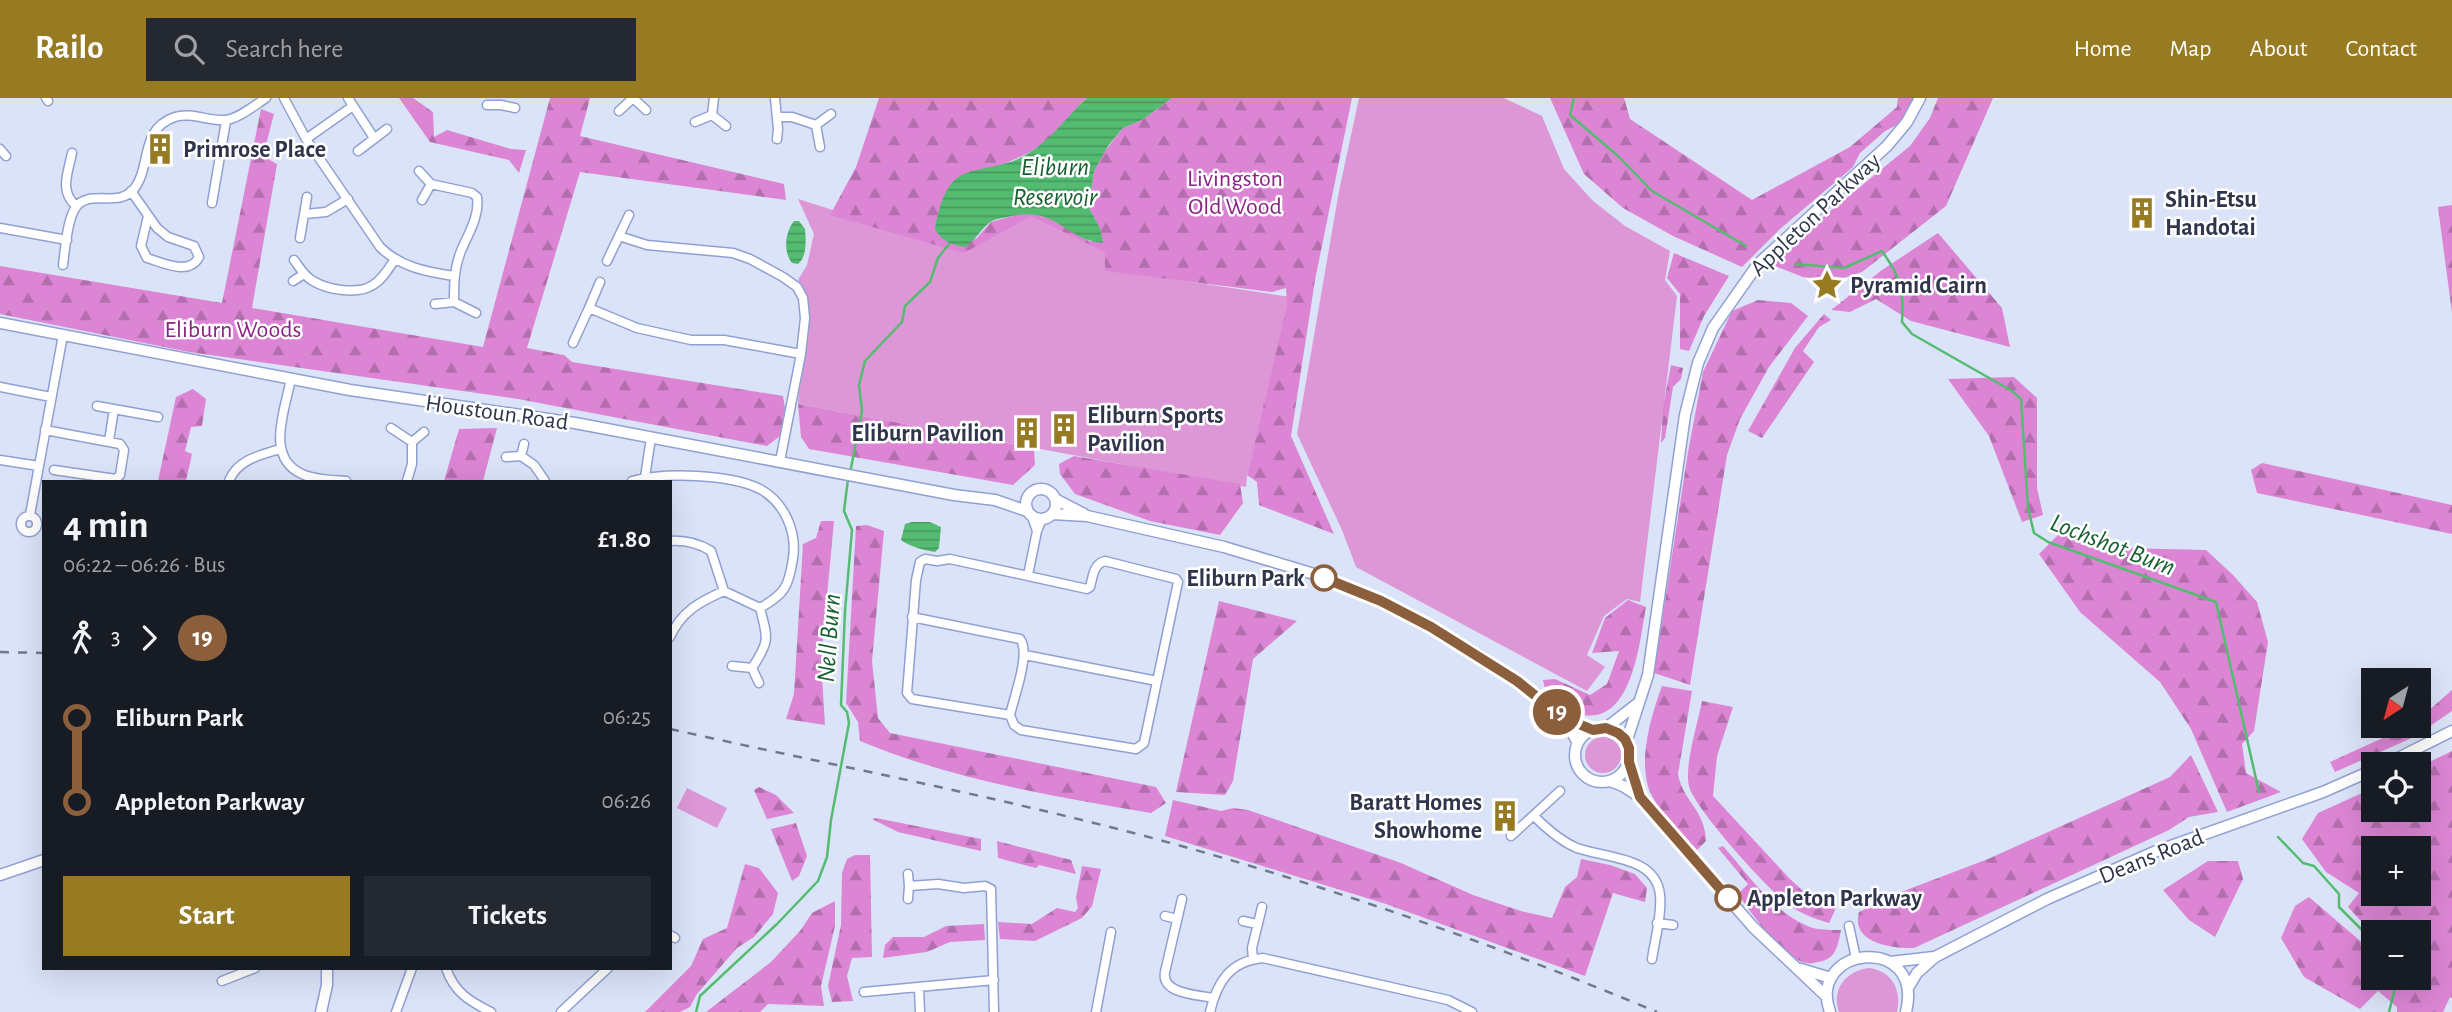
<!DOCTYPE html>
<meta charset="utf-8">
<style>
body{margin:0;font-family:"Alegreya Sans",sans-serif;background:#242831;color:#f1f3f6;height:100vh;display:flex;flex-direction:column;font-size:26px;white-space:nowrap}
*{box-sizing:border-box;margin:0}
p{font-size:23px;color:#9ea1a6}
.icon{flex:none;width:38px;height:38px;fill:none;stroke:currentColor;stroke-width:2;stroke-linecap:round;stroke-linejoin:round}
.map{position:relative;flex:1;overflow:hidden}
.details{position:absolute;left:42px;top:382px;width:630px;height:490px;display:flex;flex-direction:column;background:#171b24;border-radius:0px;box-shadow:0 7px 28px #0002}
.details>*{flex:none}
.badge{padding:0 14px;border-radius:23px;font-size:24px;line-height:46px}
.needle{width:46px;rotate:216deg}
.buttons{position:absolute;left:2361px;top:570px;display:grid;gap:14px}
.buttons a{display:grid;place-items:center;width:70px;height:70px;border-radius:0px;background:#171b24;box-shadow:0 7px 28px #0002;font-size:35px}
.map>.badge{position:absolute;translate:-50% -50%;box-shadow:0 0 0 4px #fff}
.legs{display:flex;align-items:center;gap:10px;height:77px;padding:0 21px;font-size:23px}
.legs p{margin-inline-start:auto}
.summary{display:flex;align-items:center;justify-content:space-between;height:119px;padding:0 21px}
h1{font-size:38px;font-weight:700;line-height:52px}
.cta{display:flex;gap:14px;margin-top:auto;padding:14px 21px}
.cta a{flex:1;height:80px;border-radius:0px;background:#977b23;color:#fff;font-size:28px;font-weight:700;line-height:80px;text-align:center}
.cta a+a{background:#242831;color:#f1f3f6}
ul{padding:0 21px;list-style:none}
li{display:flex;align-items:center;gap:24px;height:84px;font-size:26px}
li i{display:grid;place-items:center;width:10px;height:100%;margin:0 9px;background:currentColor}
li i::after{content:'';width:18px;height:18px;margin:-9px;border:5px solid;border-radius:50%;background:#171b24}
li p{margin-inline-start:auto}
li:first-child i{background:linear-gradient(#0000 50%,currentColor 0)}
li:last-child i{background:linear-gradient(currentColor 50%,#0000 0)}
header{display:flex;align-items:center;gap:42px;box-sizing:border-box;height:98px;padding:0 35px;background:#977b23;color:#fff}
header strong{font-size:33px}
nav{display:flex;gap:38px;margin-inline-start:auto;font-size:24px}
.search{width:490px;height:63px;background:#242831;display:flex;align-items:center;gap:18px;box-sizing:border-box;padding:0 24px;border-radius:0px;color:#9ea1a6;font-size:26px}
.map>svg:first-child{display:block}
.green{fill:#dd96d6}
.forest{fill:url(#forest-firs);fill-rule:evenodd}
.water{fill:url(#water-rules)}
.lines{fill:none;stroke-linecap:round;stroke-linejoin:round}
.stream{stroke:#54bc71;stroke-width:2.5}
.minor-casing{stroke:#90a0d1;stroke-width:11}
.tertiary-casing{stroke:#90a0d1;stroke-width:13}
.minor{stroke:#fff;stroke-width:8}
.tertiary{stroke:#fff;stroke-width:10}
.rail{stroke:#72798e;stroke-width:2.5;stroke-dasharray:9 9;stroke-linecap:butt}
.line-1-casing{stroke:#fff;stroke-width:16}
.line-1{stroke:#8b5e3c;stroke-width:10}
.stop-1-dot{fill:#fff;stroke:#8b5e3c;stroke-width:3.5}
.labels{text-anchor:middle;stroke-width:5;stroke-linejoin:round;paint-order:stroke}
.poi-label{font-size:24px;font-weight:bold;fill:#2f354a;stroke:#fff;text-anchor:start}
.park-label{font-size:24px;fill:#892283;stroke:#fff}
.street-label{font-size:24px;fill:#2f354a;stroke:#fff}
.stop-label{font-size:24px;font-weight:bold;fill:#2f354a;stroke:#fff;text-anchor:end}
.water-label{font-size:26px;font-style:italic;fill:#155f2e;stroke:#fff}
</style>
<header>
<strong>Railo</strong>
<div class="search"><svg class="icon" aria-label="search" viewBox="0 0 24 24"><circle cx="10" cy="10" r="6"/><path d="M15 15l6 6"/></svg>Search here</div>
<nav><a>Home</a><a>Map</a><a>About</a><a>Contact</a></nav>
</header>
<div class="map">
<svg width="2452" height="914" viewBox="0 0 2452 914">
<defs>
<pattern id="forest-firs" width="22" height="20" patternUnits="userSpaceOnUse" patternTransform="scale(1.75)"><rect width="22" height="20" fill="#dc85d4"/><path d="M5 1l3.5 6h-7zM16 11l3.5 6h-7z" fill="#b36eae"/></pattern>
<pattern id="water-rules" width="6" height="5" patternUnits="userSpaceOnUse" patternTransform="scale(1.75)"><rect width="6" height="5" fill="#54bc71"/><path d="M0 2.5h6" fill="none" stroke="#469a5f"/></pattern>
</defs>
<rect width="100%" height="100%" fill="#dbe3f8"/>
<path class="green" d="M1359,0H1504L1542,18L1564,71L1593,103L1625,128L1670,153L1665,182L1677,198L1640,504L1627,501L1604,518L1587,557L1605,569L1587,593L1356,469L1342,432L1297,336L1339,93Z
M798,101L963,153L1031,116L1109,152L1108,171L1290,199L1247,377L1246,389L798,306C800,281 812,199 798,182L807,167L814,136Z
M1585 657a18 18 0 1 1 36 0a18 18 0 1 1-36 0Z
M687,690L727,710L717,730L677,710Z
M1869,870C1892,873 1902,892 1897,914H1839C1831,891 1846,873 1869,870Z"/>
<path class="forest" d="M399,0H413L433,14L434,39L447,32L511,51L526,52L519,75L509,62L430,44Z
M550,0H590L580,38L784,86L786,102L580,74L527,250L564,257L572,264L783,298L785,310L780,338L767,348L518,301L189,254L0,216V168L222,205L261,11L274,16L263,58L277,66L252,210L483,249Z
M879,0H1087C1074,12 1064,25 1052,38C1036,54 1012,63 992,70L975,142L991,124L1027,114L1051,121L1091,144L1100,130L1089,110L1094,73L1101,58L1123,30L1142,22L1172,0H1352L1315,182L1291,338L1334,436L1259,407L1257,384L1247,377L1287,208L1286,190L1272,194L1105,173V154L1031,118L964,155L830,117L856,69Z
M1550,0H1624L1630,21L1752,102L1850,49L1897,9L1898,0H1914L1907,14L1897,27L1885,33L1860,55L1853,69L1780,131L1742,169L1673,138L1623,110L1584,76Z
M1938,0H1993L1946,108L1862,174L1834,183L1803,179L1767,165L1910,48L1930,20Z
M2452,107V215L2438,109Z
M1938,135L2002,210L2010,249L1911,223L1876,201L1850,214L1831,212L1882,172Z
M1674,155L1729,178L1704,218L1689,253L1680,251V196L1667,180Z
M1758,202L1791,205L1808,218L1769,269L1740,321L1727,357L1690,587L1654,575L1688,354L1703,274L1732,213Z
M1824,216L1831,222L1819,229L1803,253L1814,264L1762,340L1748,333L1795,250Z
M1671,267L1683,270L1681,281L1673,289L1665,340L1661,345L1663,309Z
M2014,279L2037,300V390L2043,417L2022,424L1989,338L1948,281Z
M193,291L206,301L202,328L191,329L185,353L192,356L186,383H158L176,299Z
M798,306L1034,350L1035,367L1013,387L809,351L801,339Z
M497,330L483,383H444L459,331Z
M1074,358L1240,386L1243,405L1220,437L1150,423L1075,396L1060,376L1059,366Z
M2262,365L2452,407V436L2257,395L2251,372Z
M821,423H834L821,563L825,627L786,621L794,596L803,446L816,440Z
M867,427L884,433L872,563L878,620L890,635L1156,689L1166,705L1151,715C1053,698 953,682 860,643L858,624L846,605L856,428Z
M2061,434L2123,450L2206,452L2233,477L2257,504L2268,544L2254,633L2242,646L2246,675L2281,694L2227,714L2191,631L2160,584L2080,514L2039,456Z
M1628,502L1646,509C1640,541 1633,625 1584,617C1570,614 1558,603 1546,595L1543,582L1555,581L1590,597L1607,586L1619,553L1592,555L1605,520Z
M1219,503L1297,523L1253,561L1233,683L1225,697L1176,694Z
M1662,588L1692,593L1678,676C1683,704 1705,711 1706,743L1697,752C1681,735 1663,719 1652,698C1636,667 1651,618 1662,588Z
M2452,592V613L2414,639L2335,674L2330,664L2409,628H2418L2419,621Z
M1702,603L1733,609L1717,658L1713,698L1790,781L1811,800L1837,808L1829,825C1815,821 1802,816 1790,808C1770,794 1693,709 1689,688C1684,669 1698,624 1702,603Z
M2452,653V900L2450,899L2443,914H2397V909L2378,893L2360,911L2304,879L2281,840L2295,808L2309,799L2372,853L2373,880H2418V835L2373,836L2348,809L2359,795L2326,774L2302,741L2318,715L2373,690V712H2418L2419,669ZM2373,751H2418V796H2373Z
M2191,657L2218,714L2189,719L2169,732L1914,850C1893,851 1850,845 1859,814L1896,796L1988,761L2170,679Z
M759,689L776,697L794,715L767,721L754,692Z
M1173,702L1221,713L1233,710L1248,712L1401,765L1473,797L1521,813L1552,820L1565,789L1577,779L1581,761L1610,767L1635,776L1647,790L1645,804L1613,795L1585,878L1386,806L1165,738Z
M876,720L981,741V753L898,734L872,721Z
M796,725L807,758L799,778L792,783L771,731Z
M997,743L1071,762L1076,776L1039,767L1036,770L998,760Z
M1723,748C1748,776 1776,818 1813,830C1822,832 1833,832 1841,832C1838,847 1836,862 1818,864C1814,865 1811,866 1807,865C1784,862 1751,815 1738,796L1748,786L1718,750Z
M855,757H870L872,859L852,860L847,878L853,903L832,904L828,888L841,827L842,775L847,761Z
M2208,763H2238L2243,781L2215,839L2189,822L2163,792Z
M745,766L759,770L778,795L773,816L754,839L737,850L697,896L690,909L680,914H645L691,868L703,841L727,830Z
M1082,768L1101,771L1092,808L1082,820L1035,843L1000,841L998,824L1032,826L1057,810L1075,814L1078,810L1076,800Z
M835,803V828L821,888L824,908L768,906L760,914H706L771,864L800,833L812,815Z
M984,826L985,842L950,844L927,854L883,860L885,847L893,839H924L946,828Z"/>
<path class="water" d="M1087,0H1172L1142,22L1123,30L1108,48L1094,73L1089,110L1100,130L1103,145C1064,142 1057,106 1008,119C1003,120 996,121 992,123C983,128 976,142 965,149C950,146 943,144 935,131C938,114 944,87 960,78C974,70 1001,69 1018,61C1048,47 1063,22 1087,0Z
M794,123H799L805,131C806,142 807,159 798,166L792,165C783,154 785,134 794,123Z
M912,424H930L941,429L939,450L935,454C924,452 910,449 901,442L905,426Z"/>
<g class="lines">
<path class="stream" d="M1574,0L1570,17L1618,58L1652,93L1746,148
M1795,166L1844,170L1882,153C1901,180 1904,191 1902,224L1912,236L2012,293L2021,301L2028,410L2034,435L2048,444L2216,504L2259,694
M850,375L862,313L859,287L865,263L902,224L905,208L930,184L938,160L949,146
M2278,739L2303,765L2314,768L2339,796V809L2373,843
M696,914L700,898L777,826L818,783L827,759L831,722L849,625L847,614L841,607L845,513L852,432L844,413L848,381
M2389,914L2395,890L2393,880"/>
<defs>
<path id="minor" d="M46,0L48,3
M284,0L306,41L380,149C400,169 427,174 454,178
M348,0L374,40
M633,0L646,12
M714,0L712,17L726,28
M775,0L778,31L777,41
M487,7H501L515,10
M619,13L632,1
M778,19H792L816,27L831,16
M695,24L712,17
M816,27L820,49
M306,41L353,8
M0,51L6,58
M358,53L387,31
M72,55C68,75 59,93 76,108
M419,73L431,86L472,95L477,99C480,118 468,136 461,153C454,170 454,186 454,204
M131,93L157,130L168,139L194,148L199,159C189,178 164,165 147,160L141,148L148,118
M422,102L431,86
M212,105L226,23
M305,116L326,114L348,101
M629,117L619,138L647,147L733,155L750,161L783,179L797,189L803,200L805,220L801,256
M0,130L67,142
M300,140L307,99
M294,162C300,170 304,178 313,183C328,192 358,197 373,187C383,181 389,170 395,161
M607,163L619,138
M63,167C65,152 67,121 76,109C88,91 119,110 134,91C152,68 139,31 175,19C191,14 208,23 224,22C237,22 255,7 266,0
M293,183L304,176
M435,206L454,204L476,215
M589,210L600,184
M573,245L589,210L637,230L691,242H724L801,256L780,363
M291,280C286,310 264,359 302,376C315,382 332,382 346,383
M0,289L51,299
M97,308L158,319
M391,330L412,344L424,334
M45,332L120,346L124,352L120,377L116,381L54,372
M109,343L114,311
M521,358L534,367L545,383
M506,359L521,358L524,346
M0,362L39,368
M645,379L651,340
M229,383C237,362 260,357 280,351
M407,383L412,366V344
M632,383C664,374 730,376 760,391C784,404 797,433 793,460C789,488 785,496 760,510L724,493C699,504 681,514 670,539
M30,417L63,237
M21 426a8 8 0 1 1 16 0a8 8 0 1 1-16 0Z
M1032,419L1037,433
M670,443C685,442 698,445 711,453L724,493
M925,461L937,463L950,461L1087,491L1090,489C1093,479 1093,466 1105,463L1176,481L1178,484L1144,645L1136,651L1021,632L1014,627L1010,617L912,601L907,595L916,482L920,464Z
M1028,477L1037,433L1042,421
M912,519L1020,541C1031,555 1014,599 1010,617
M1025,557L1157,583
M732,568L752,570
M759,585L752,570C770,543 768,541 760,510
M1534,718C1546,730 1560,743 1577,750C1605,760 1656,758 1660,797C1662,817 1655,841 1652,861
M1511,738L1560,693
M908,776L909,788
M908,801L909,788L938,786L964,790L985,788L991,791L994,914
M1182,801L1165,874C1161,896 1198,897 1214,900
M1165,818L1177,821
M1243,823L1257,826
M1657,825L1673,827
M1849,828L1856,860
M670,837L675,840
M1253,861L1252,850L1262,809
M446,870C454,894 469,903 491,914
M222,883L255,870
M919,889L920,914
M864,894L994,882
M396,914L412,870
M561,914L608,870
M1096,914L1111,834
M1210,914C1217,884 1230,863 1263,860L1448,902L1472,914"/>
<path id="tertiary" d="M0,225L350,292L575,325L954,397L995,402L1027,413
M1026 406a15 15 0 1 1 30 0a15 15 0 1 1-30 0Z
M1055,401L1084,416
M1052,416L1087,418L1224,449L1324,479L1381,503L1431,529L1479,557L1537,597L1562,619L1593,632
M1563,619L1578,645
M1575 657a27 27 0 1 1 54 0a27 27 0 1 1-54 0Z
M1606,630L1637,606
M1626,645L1648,577L1685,317L1698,265L1713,230L1758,166L1887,48L1907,24L1920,0
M1629,664L1640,699
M2384,667L2452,633
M1610,683L1623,688L1640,699L1753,829L1827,899
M0,777L44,762
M1890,864L1934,859
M1801,871L1831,880
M1908,890L1917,875L1935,859L2047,801L2154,754L2323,694L2373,672
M321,914L327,887V870
M1830,914C1806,847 1925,835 1906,914"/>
</defs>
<use href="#minor" class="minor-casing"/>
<use href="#tertiary" class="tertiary-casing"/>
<use href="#minor" class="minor"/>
<use href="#tertiary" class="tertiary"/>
<path class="rail" d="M0,554L44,555
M670,631C827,666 985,696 1141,737C1314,783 1492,845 1657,914"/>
</g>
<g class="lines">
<defs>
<path id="line-1" d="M1324,480L1381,503L1431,529L1517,583L1562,619L1593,632L1606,630L1618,635L1625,641L1629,650V664L1640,699L1728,800"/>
</defs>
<use href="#line-1" class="line-1-casing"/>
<use href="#line-1" class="line-1"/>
</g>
<defs>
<symbol id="building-bare" viewBox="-9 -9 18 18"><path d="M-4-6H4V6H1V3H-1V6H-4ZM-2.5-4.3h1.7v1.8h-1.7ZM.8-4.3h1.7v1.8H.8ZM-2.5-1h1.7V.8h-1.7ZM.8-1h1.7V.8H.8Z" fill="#977b23" stroke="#fff" stroke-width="2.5" paint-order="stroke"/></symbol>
<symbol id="sight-bare" viewBox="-9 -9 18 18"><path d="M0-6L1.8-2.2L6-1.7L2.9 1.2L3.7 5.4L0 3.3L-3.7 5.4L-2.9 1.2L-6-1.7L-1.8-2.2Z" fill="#977b23" stroke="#fff" stroke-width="2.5" paint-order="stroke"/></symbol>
</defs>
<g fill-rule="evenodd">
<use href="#building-bare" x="138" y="29" width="44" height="44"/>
<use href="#building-bare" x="2120" y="93" width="44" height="44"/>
<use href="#sight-bare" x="1805" y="165" width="44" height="44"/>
<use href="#building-bare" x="1042" y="309" width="44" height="44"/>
<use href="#building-bare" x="1005" y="313" width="44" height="44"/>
<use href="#building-bare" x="1483" y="696" width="44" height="44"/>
</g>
<g class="stop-1-dot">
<circle cx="1324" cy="480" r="12"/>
<circle cx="1728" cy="800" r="12"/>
</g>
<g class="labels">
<g class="poi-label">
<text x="183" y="59">Primrose Place</text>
<text x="2165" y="109">Shin-Etsu<tspan x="2165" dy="28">Handotai</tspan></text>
<text x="1850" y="195">Pyramid Cairn</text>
<text x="1087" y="325">Eliburn Sports<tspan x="1087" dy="28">Pavilion</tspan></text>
<text x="1004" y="343" text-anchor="end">Eliburn Pavilion</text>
<text x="1482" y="712" text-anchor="end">Baratt Homes<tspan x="1482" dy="28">Showhome</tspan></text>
</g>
<g class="park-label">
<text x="1235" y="88">Livingston<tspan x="1235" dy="28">Old Wood</tspan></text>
<text x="233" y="239">Eliburn Woods</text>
</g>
<g class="street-label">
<text transform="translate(1815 116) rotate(-43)" y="8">Appleton Parkway</text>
<text transform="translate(497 314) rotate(8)" y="8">Houstoun Road</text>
<text transform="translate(2151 758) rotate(-22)" y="8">Deans Road</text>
</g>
<g class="stop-label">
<text x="1305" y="488">Eliburn Park</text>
<text x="1747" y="808" text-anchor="start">Appleton Parkway</text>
</g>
<g class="water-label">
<text x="1055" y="77">Eliburn<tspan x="1055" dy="30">Reservoir</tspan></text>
<text transform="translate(2113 446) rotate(21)" y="9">Lochshot Burn</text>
<text transform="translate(828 540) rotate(-86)" y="9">Nell Burn</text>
</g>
</g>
</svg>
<div class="buttons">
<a><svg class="needle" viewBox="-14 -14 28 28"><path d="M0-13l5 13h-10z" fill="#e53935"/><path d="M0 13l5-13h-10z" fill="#9ea1a6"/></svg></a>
<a><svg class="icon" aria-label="locate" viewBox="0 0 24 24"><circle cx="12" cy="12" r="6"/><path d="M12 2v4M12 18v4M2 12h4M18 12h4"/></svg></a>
<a>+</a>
<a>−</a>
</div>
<b class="badge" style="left:1557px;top:614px;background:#8b5e3c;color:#fff">19</b>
<section class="details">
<div class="summary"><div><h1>4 min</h1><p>06:22 – 06:26 · Bus</p></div><b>£1.80</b></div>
<div class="legs"><svg class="icon" aria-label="walk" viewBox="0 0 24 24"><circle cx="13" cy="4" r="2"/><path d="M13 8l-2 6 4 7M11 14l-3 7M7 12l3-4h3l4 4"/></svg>3<svg class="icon" aria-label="forward" viewBox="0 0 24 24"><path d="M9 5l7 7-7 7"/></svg><b class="badge" style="background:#8b5e3c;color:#fff">19</b></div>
<ul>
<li><i style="color:#8b5e3c"></i><b>Eliburn Park</b><p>06:25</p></li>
<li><i style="color:#8b5e3c"></i><b>Appleton Parkway</b><p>06:26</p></li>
</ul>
<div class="cta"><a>Start</a><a>Tickets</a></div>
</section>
</div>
